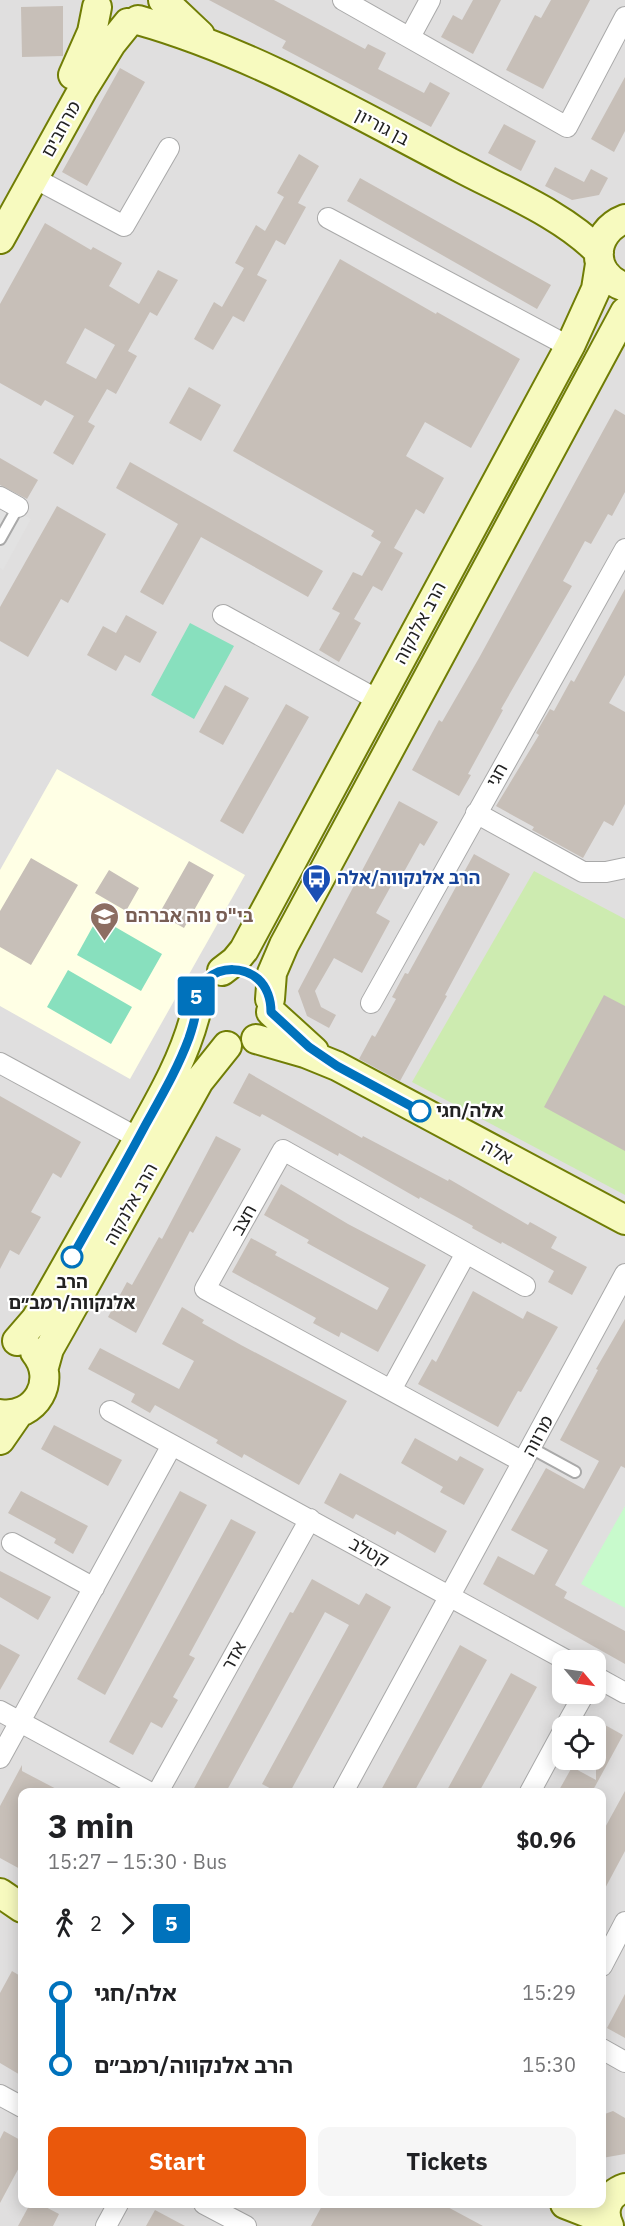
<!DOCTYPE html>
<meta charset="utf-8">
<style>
body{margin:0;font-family:"IBM Plex Sans","Noto Sans Hebrew",sans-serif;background:#f6f6f6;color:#202124;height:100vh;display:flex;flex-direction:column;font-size:22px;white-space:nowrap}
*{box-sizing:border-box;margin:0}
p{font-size:20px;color:#757577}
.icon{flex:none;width:33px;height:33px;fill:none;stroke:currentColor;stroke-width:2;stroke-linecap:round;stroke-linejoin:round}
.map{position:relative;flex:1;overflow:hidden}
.sheet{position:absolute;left:18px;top:1788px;width:588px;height:420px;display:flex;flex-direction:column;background:#fff;border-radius:12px;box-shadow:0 3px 15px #0003}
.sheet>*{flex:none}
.badge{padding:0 12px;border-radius:4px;font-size:21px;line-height:39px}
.needle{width:39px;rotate:119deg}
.tools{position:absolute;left:552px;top:1650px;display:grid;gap:12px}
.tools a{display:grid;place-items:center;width:54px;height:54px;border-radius:12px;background:#fff;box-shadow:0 3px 15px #0003;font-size:30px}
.map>.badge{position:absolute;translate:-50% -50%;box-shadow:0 0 0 3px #fff}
.legs{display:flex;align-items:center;gap:9px;height:66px;padding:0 30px;font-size:20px}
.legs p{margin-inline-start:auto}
.overview{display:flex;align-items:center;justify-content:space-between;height:102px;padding:0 30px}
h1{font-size:33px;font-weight:700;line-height:45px}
.cta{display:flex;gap:12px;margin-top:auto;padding:12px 30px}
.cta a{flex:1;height:69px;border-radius:12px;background:#ea580c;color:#fff;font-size:24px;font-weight:700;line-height:69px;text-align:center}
.cta a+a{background:#f6f6f6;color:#202124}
ul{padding:0 30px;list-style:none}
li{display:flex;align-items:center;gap:21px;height:72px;font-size:22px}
li i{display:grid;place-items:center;width:9px;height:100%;margin:0 8px;background:currentColor}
li i::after{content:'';width:15px;height:15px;margin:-8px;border:4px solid;border-radius:50%;background:#fff}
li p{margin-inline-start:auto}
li:first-child i{background:linear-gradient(#0000 50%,currentColor 0)}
li:last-child i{background:linear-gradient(currentColor 50%,#0000 0)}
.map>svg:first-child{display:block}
.residential{fill:#e0dfdf;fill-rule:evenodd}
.education{fill:#ffffe5}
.grass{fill:#cdebb0}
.park{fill:#c8facc}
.pitch{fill:#88e0be}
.parking{fill:#e2e2e2}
.building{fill:#c7bfb8;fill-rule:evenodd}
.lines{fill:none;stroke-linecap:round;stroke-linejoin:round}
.lane-casing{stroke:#a9a9a9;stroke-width:14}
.street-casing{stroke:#a9a9a9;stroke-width:22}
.secondary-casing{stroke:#707d05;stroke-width:32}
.lane{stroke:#fff;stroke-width:10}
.street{stroke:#fff;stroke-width:20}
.secondary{stroke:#f7fabf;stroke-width:28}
.line-1-casing{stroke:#fff;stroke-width:14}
.line-1{stroke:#0072bc;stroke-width:9}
.stop-1-dot{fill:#fff;stroke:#0072bc;stroke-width:3}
.labels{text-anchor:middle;stroke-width:4.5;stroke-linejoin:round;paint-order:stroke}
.street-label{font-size:18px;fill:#222;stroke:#fff}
.transit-label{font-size:18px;font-weight:bold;fill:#164399;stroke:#fff;text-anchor:start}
.education-label{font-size:18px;font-weight:bold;fill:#785e54;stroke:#fff;text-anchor:start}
.stop-label{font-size:18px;font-weight:bold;fill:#222;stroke:#fff;text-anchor:start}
</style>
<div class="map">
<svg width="625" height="2226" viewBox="0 0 625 2226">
<rect width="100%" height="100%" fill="#f2efe9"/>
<path class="residential" d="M0,0H625V2226H0ZM562,1660H596V1694H562ZM562,1726H596V1760H562ZM22,1792H602V2204H22Z"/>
<path class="education" d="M57,769L245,875L130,1079L0,1006V870Z"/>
<path class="grass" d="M534,871L625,919V1195L412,1082Z"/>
<path class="park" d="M625,1506V1608L581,1584Z"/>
<path class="pitch" d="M190,623L234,646L194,719L151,695Z
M98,917L162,954L141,991L77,955Z
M68,970L132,1007L111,1044L47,1007Z"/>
<path class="parking" d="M0,502L31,519L3,570L0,568Z"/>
<path class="building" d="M209,0H274L365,49L368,44L386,53L378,69L424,93L430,82L450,93L431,127L282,48L286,41Z
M473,0H501L473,54L441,37L453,15L462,20Z
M551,0H590L543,89L506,70L535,15L541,18Z
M63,6V56L22,57L21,7Z
M120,68L145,82L87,186L62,172Z
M625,77V131L614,152L591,139Z
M504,124L536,141L521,171L488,153Z
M299,154L319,166L298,203L306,207L285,245L276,240L257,275L267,280L244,322L233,316L213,350L194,339L214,302L222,307L244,268L235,263L256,225L265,231L284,197L277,193Z
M555,167L584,182L591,169L608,178L599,195L572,200L545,186Z
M360,178L551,285L537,309L347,201Z
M45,223L91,250L93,247L122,263L109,286L139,304L158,270L178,280L157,316L150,312L128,351L137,356L116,394L107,389L88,422L95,426L73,465L53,453L74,416L45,400L41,406L0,383V304ZM85,328L115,345L96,379L66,363Z
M340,259L436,314L437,312L520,359L471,448L425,422L406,456L444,478L424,514L416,509L394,548L403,553L382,591L373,586L354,619L361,623L339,662L319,650L340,613L332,609L353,572L362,576L381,542L371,536L374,531L233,451Z
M189,387L221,405L201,441L169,423Z
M615,409L625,415V492L612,516L608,514L591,544L585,541L563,581L572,586L501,709L503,710L468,774L471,775L459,796L412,770L439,720L442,722L479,658Z
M0,458L38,480L27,499L0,485Z
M130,462L323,571L308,597L201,537L163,605L140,592L178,524L116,488Z
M57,506L106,534L68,603L61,599L28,657L0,641V607Z
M625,589V675L609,703L625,712V804L613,826L604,821L583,858L532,830L534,827L496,806L539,735L536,733L550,709L554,711L571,680L574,682Z
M126,615L157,632L140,663L125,655L116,671L87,655L103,626L116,633Z
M225,685L249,698L223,745L199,732Z
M286,704L309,717L243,834L220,821Z
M399,801L438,822L424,846L420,843L400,879L396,877L376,913L390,921L362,973L334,958L315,991L321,1007L336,1015L329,1028L307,1016L298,991Z
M474,854L510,874L445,995L447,996L400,1081L359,1059L372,1035L375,1037L396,999L392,997L405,973L408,974Z
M31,858L78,885L31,965L0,947V911Z
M189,861L214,875L184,928L159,914Z
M109,870L139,888L126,911L95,893Z
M604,995L625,1006V1151L544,1107Z
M249,1073L362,1138L363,1136L448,1181L449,1179L528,1225L530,1222L557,1237L551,1248L587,1267L572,1295L548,1282L554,1271L502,1242L501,1244L472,1228L473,1226L420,1197L419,1199L339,1153L338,1156L262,1114L260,1117L233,1103Z
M0,1096L81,1142L61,1178L53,1173L31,1212L41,1217L19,1255L10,1250L0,1269Z
M216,1136L241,1149L193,1233L190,1231L136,1333L108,1317L127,1282L132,1285L159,1237L162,1239Z
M281,1184L348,1224L426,1265L378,1352L341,1332L339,1337L313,1323L316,1318L232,1272L251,1238L277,1252L275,1255L377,1310L389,1288L307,1243L309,1240L264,1215Z
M473,1291L523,1319L527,1311L558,1327L521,1392L518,1391L498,1427L418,1384L432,1359L436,1362Z
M182,1307L204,1320L202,1323L241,1345L347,1401L299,1485L244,1454L242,1458L216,1443L218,1440L155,1405L150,1413L131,1402L135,1394L88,1369L100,1348L179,1389L194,1361L162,1344Z
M625,1319V1468L621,1466L555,1585L567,1592L564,1598L625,1631V1664L483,1584L498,1556L534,1575L548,1550L511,1530L546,1468L584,1489L599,1461L560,1440L598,1370L596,1369Z
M54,1425L122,1460L108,1486L41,1449Z
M415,1438L457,1461L460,1456L484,1469L464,1505L440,1492L443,1487L401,1463Z
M340,1473L447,1531L435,1553L397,1531L395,1535L356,1514L353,1519L324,1503Z
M21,1491L88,1526L73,1554L54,1543L56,1539L8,1513Z
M180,1491L207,1505L105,1695L77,1679Z
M231,1519L256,1532L189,1655L195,1658L173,1697L178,1700L162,1728L151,1722L133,1755L109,1742Z
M0,1571L51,1597L38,1620L0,1597Z
M312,1579L359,1605L366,1593L391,1607L290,1792H277L262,1784L349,1625L325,1612L226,1792H192L290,1612L293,1613Z
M0,1644L20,1655L0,1690Z
M460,1645L487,1660L439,1747L414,1792H380Z
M511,1673L537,1687L489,1774L479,1792H446Z
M596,1720L623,1735L592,1792H558L572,1767L596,1780Z
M22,1765V1771L62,1792H22V1870L0,1858V1806Z
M625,1791V1851L602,1894V1833Z
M12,1971L22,1977V2076L0,2063V1993Z
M625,1994V2038L607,2028Z
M613,2111L625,2118V2154L602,2158V2115Z
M4,2131L22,2141V2162L0,2203V2139Z
M30,2204H40L59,2214L53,2226H18Z
M323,2204H442L483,2226H311Z
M155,2210L185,2226H146Z"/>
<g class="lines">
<defs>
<path id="lane" d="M0,539L18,507
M531,1448L575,1472"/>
<path id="street" d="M343,0L567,127L625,17
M410,37L430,0
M34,178L124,226L169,148
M328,218L570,347
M0,497L18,507
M223,615L378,700
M476,813L583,872H606L625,868
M371,1003L625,549
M0,1063L138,1138
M391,1390L466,1253
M110,1411L566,1660
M523,1462L205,1289L283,1150L525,1286
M12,1543L94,1588
M596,1677L625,1693
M0,1711L149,1792
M566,1726L584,1694
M0,1758L172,1445
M158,1792L310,1519
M343,1792L625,1274
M530,1792L562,1733
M602,1966L625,1922
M602,2049L625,2062
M0,2095L22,2107
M204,2204L246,2226
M106,2226L118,2204"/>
<path id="secondary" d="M163,0L200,35
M138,20C252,52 355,113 459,167C504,191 564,215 599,252
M73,75L92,32L97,7
M625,219C591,232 589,275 625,287
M0,239L83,89L111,44L128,23
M222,971L235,961L244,950L571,344L596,289L600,264
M270,999L272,973L284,945L625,312
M271,1012L314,1051
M256,1039L305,1053L337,1066L625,1220
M17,1341L36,1319C68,1263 99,1208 131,1152C155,1108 182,1065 195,1016
M44,1367L49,1349L62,1326L189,1099L199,1081L227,1046
M0,1414C36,1419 58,1380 35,1352
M0,1440L18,1414
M0,1893L22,1908
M565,2204L606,2220
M609,2226C601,2209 608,2194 625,2188"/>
</defs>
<use href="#lane" class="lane-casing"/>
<use href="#street" class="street-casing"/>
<use href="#secondary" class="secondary-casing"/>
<use href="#lane" class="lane"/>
<use href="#street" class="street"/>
<use href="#secondary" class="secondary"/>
</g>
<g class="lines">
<defs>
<path id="line-1" d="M72,1257C97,1213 122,1169 146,1124C161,1097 178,1068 189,1038C191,1032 194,1023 195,1016C196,1001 195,990 207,979C222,966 244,967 258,979C267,987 271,1000 271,1012L309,1047L337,1066L420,1111"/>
</defs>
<use href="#line-1" class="line-1-casing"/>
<use href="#line-1" class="line-1"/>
</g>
<defs>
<symbol id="bus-pin" viewBox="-11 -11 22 30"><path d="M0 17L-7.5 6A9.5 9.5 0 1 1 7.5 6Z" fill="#1a4fb4" stroke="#fff"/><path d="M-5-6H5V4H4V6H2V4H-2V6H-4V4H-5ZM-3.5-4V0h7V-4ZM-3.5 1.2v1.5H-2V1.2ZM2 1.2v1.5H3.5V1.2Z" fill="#fff"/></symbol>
<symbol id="school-pin" viewBox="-11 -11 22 30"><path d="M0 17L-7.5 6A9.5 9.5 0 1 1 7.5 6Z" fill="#8d6e63" stroke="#fff"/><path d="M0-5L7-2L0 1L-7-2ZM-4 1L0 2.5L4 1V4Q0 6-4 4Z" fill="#fff"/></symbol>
</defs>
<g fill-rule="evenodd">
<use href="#bus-pin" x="300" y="862" width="33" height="45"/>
<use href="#school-pin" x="88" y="900" width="33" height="45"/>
</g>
<g class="stop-1-dot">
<circle cx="420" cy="1111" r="10"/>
<circle cx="72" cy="1257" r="10"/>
</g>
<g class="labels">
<g class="street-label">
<text transform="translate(382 127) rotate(28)" y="6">בן גוריון</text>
<text transform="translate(61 129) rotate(-61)" y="6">מרחבים</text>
<text transform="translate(420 623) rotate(-62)" y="6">הרב אלנקוה</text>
<text transform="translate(497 775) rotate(-61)" y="6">חגי</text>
<text transform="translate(497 1152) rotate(28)" y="6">אלה</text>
<text transform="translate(131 1204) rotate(-61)" y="6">הרב אלנקוה</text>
<text transform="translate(244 1220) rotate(-61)" y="6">חצב</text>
<text transform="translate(538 1436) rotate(-62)" y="6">מרווה</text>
<text transform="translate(369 1552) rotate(29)" y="6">קטלב</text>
<text transform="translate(234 1656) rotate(-61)" y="6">אדר</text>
</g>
<g class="transit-label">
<text x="337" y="884">הרב אלנקווה/אלה</text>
</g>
<g class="education-label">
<text x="125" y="922">בי"ס נוה אברהם</text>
</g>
<g class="stop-label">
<text x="436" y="1117">אלה/חגי</text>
<text x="72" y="1288" text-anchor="middle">הרב<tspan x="72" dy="21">אלנקווה/רמב״ם</tspan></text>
</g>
</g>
</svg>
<div class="tools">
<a><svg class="needle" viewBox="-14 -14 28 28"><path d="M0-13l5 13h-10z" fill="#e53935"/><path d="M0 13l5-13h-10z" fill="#757577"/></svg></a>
<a><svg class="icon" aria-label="locate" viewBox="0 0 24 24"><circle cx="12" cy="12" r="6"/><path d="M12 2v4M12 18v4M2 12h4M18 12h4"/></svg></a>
</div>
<b class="badge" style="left:196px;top:996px;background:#0072bc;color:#fff">5</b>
<section class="sheet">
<div class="overview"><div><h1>3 min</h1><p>15:27 – 15:30 · Bus</p></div><b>$0.96</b></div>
<div class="legs"><svg class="icon" aria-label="walk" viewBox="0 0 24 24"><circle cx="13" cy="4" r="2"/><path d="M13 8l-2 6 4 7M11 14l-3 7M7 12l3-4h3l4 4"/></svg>2<svg class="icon" aria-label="forward" viewBox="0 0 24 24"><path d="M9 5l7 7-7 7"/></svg><b class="badge" style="background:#0072bc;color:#fff">5</b></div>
<ul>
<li><i style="color:#0072bc"></i><b>אלה/חגי</b><p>15:29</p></li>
<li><i style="color:#0072bc"></i><b>הרב אלנקווה/רמב״ם</b><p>15:30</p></li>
</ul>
<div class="cta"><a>Start</a><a>Tickets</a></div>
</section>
</div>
